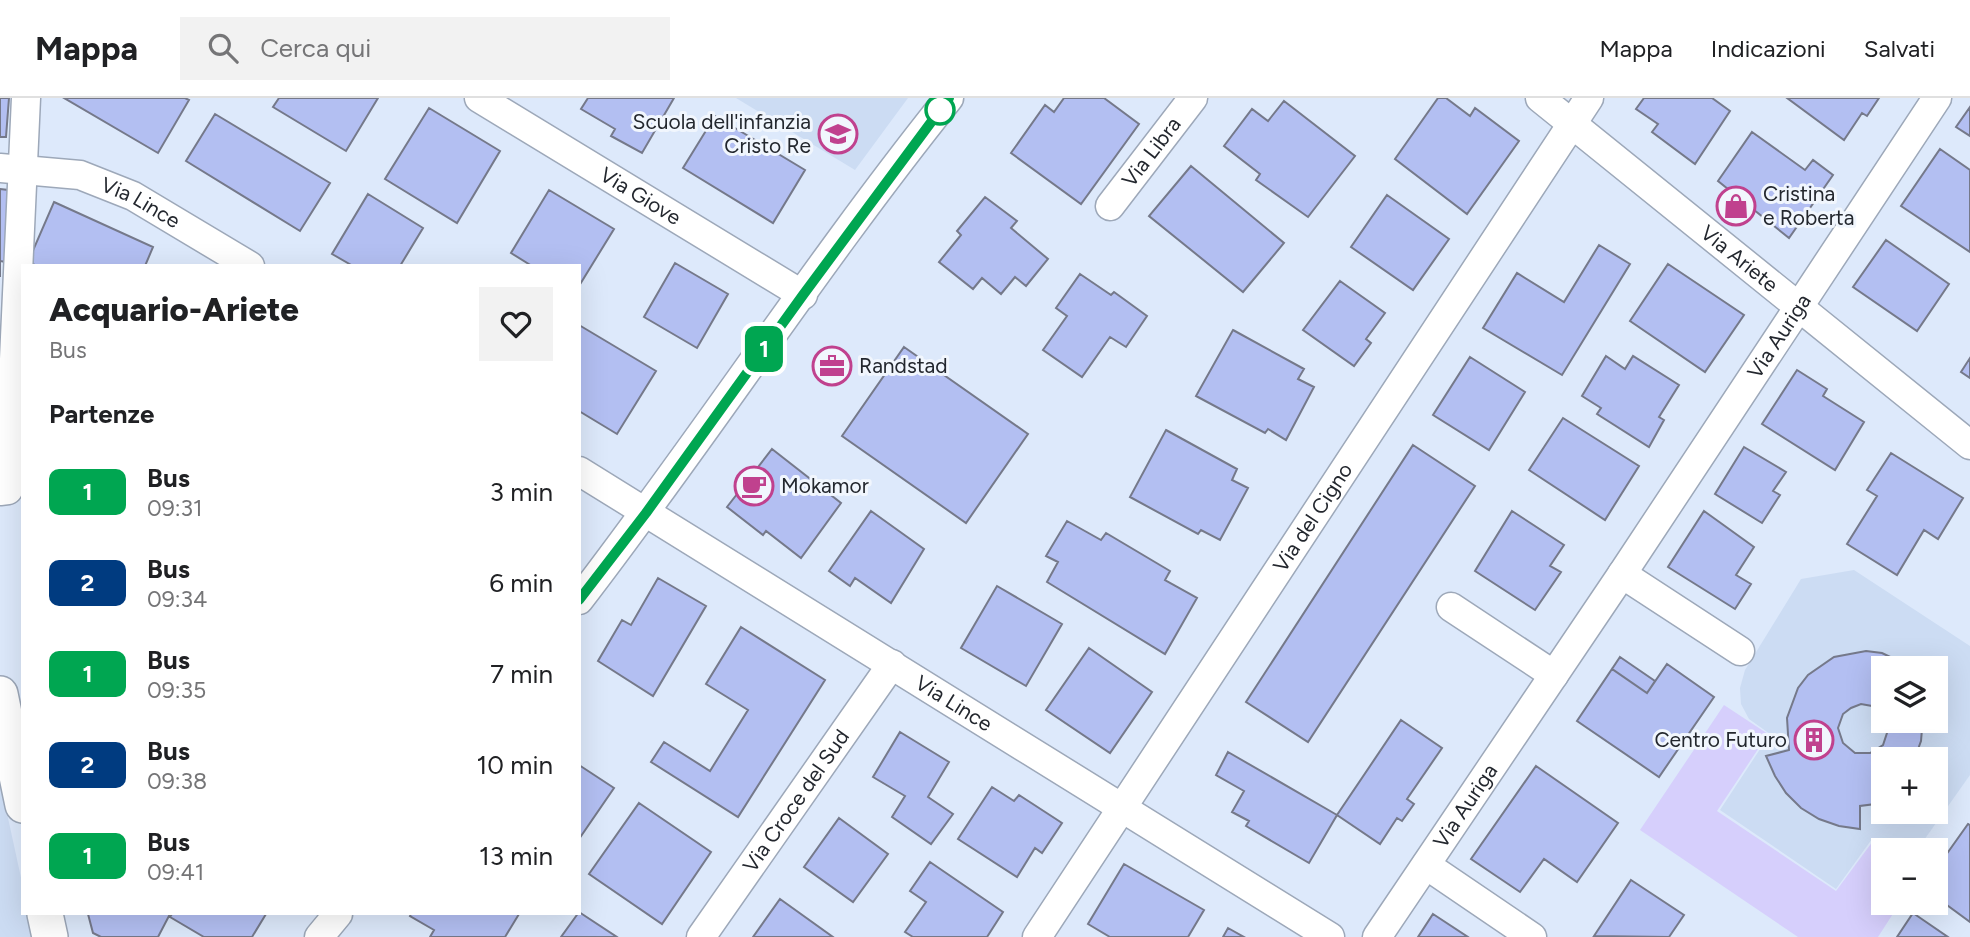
<!DOCTYPE html>
<html lang="it">
<meta charset="utf-8">
<style>
body{margin:0;font-family:Figtree,sans-serif;background:#f2f2f2;color:#202124;height:100vh;display:flex;flex-direction:column;font-size:26px;white-space:nowrap}
*{box-sizing:border-box;margin:0}
p{font-size:23px;color:#757577}
.icon{flex:none;width:38px;height:38px;fill:none;stroke:currentColor;stroke-width:2;stroke-linecap:round;stroke-linejoin:round}
.map{position:relative;flex:1;overflow:hidden}
.sheet{position:absolute;left:21px;top:166px;width:560px;height:651px;display:flex;flex-direction:column;background:#fff;border-radius:0px;box-shadow:0 7px 28px #0002}
.sheet>*{flex:none}
.badge{padding:0 14px;border-radius:10px;font-size:24px;line-height:46px}
.fabs{position:absolute;left:1871px;top:558px;display:grid;gap:14px}
.fabs a{display:grid;place-items:center;width:77px;height:77px;border-radius:0px;background:#fff;box-shadow:0 7px 28px #0002;font-size:35px}
.map>.badge{position:absolute;translate:-50% -50%;box-shadow:0 0 0 4px #fff}
h2{padding:0 28px;font-size:26px;line-height:63px}
.round{display:grid;place-items:center;flex:none;width:74px;height:74px;border-radius:0px;background:#f2f2f2}
.headline{display:flex;align-items:center;justify-content:space-between;height:119px;padding:0 28px}
h1{font-size:33px;font-weight:800;line-height:52px}
ul{padding:0;list-style:none}
li{display:flex;align-items:center;gap:21px;height:91px;padding:0 28px}
li div{flex:1}
li b{display:block;font-size:26px}
li em{font-style:normal}
li .badge{min-width:77px;font-weight:700;text-align:center}
header{display:flex;align-items:center;gap:42px;box-sizing:border-box;height:98px;padding:0 35px;background:#fff;border-bottom:2px solid #e0e0e0}
header strong{font-size:33px}
nav{display:flex;gap:38px;margin-inline-start:auto;font-size:24px}
.search{width:490px;height:63px;background:#f2f2f2;display:flex;align-items:center;gap:18px;box-sizing:border-box;padding:0 24px;border-radius:0px;color:#757577;font-size:26px}
.map>svg:first-child{display:block}
.built{fill:#ccdcf3;fill-rule:evenodd}
.green{fill:#d6cffc}
.building{fill:#b3bff2;stroke:#75798a;stroke-width:2}
.lines{fill:none;stroke-linecap:round;stroke-linejoin:round}
.minor-casing{stroke:#9da8b9;stroke-width:31}
.tertiary-casing{stroke:#9da8b9;stroke-width:38}
.minor{stroke:#fff;stroke-width:28}
.tertiary{stroke:#fff;stroke-width:35}
.line-casing{stroke:#fff;stroke-width:16}
.line{stroke:#00a651;stroke-width:10}
.stop-dot{fill:#fff;stroke:#00a651;stroke-width:3.5}
.labels{text-anchor:middle;stroke-width:6;stroke-linejoin:round;paint-order:stroke}
.poi-label{font-size:21px;fill:#23272e;stroke:#f1f6fd;text-anchor:start}
.street-label{font-size:21px;fill:#23272e;stroke:#f1f6fd}
</style>
<header>
<strong>Mappa</strong>
<div class="search"><svg class="icon" aria-label="search" viewBox="0 0 24 24"><circle cx="10" cy="10" r="6"/><path d="M15 15l6 6"/></svg>Cerca qui</div>
<nav><a>Mappa</a><a>Indicazioni</a><a>Salvati</a></nav>
</header>
<div class="map">
<svg width="1970" height="839" viewBox="0 0 1970 839">
<rect width="100%" height="100%" fill="#dde9fb"/>
<path class="built" d="M736,0H908L855,72Z
M1854,472L1970,548V677L1917,752H1892L1872,741L1836,791L1720,712L1770,636L1749,621L1741,606L1740,590L1745,572L1801,481ZM1883,570H1936V623H1883ZM1883,662H1936V714H1883Z
M0,683L23,789V816H28L33,839H0Z"/>
<path class="green" d="M1724,607L1768,636L1717,713L1836,793L1873,743L1888,752H1883V805H1900L1878,839H1798L1640,732Z"/>
<path class="building" d="M0,0H9L6,39H0Z
M64,0H185L189,2L158,55Z
M279,0H378L346,53L273,9Z
M588,0H674L642,55L611,38L615,31L581,11Z
M1064,0H1104L1139,26L1081,106L1011,55L1045,7L1054,14Z
M1438,0H1446L1470,18L1475,10L1519,43L1467,116L1395,61Z
M1644,0H1712L1730,13L1695,66L1652,34L1658,26L1636,11Z
M1787,0H1879L1867,18L1862,15L1844,42Z
M1284,3L1355,58L1308,119L1256,82L1260,76L1224,48L1252,11L1268,23Z
M1970,9V38L1956,29Z
M429,10L500,53L457,125L385,81Z
M215,16L330,85L300,133L186,63Z
M715,18L805,72L773,125L683,70Z
M1752,34L1805,72L1813,62L1833,77L1789,140L1718,83Z
M1940,51L1970,72V154L1901,108Z
M1191,68L1284,145L1243,194L1149,118Z
M0,91L8,92L6,164L0,163V179Z
M549,92L614,131L579,188V168H532L511,155Z
M368,96L423,130L400,168H353L332,156Z
M1387,97L1449,141L1413,192L1351,149Z
M985,99L1017,123L1011,130L1048,161L1026,188L1015,179L1001,196L982,180L973,191L939,164L961,137L957,133Z
M54,104L153,149L145,168H37L28,164Z
M1886,142L1949,186L1917,233L1853,189Z
M1599,147L1630,166L1562,277L1483,230L1517,175L1564,204Z
M675,165L728,196L697,250L644,219Z
M1668,166L1744,217L1705,274L1630,223Z
M1080,176L1111,197L1114,194L1147,218L1126,249L1110,239L1082,279L1043,252L1067,218L1056,210Z
M1340,183L1385,215L1366,241L1371,245L1354,268L1303,232Z
M579,227L656,273L617,336L579,313Z
M1233,232L1304,271L1298,281L1314,289L1286,342L1268,331L1265,335L1196,298Z
M904,249L1028,336L966,425L842,338Z
M1606,258L1625,271L1633,258L1679,287L1659,319L1664,322L1649,349L1597,316L1601,310L1582,298Z
M1470,259L1525,294L1489,352L1433,317Z
M1970,260V280L1961,274Z
M1797,272L1827,291L1823,298L1864,324L1835,372L1762,326Z
M1563,320L1639,368L1605,422L1529,372Z
M1166,332L1237,371L1232,382L1248,390L1220,442L1201,432L1198,436L1130,399Z
M1413,347L1475,388L1308,644L1246,604Z
M1744,349L1786,374L1773,393L1780,397L1762,425L1715,396Z
M772,351L841,405L801,460L766,433L763,437L727,409Z
M1891,355L1963,400L1938,441L1924,432L1897,477L1847,446L1877,398L1867,392Z
M871,413L924,451L891,505L855,480L850,488L829,473Z
M1512,413L1564,447L1550,468L1561,474L1535,512L1475,473Z
M1704,413L1754,449L1736,477L1751,486L1735,511L1668,469Z
M1067,423L1101,442L1106,435L1170,473L1165,482L1197,500L1165,556L1047,484L1058,464L1046,458Z
M658,480L706,508L653,598L598,563L622,522L631,527Z
M997,488L1062,526L1026,588L961,550Z
M741,529L825,582L738,719L651,664L664,644L710,673L748,612L706,586Z
M1089,550L1152,594L1110,655L1046,612Z
M1866,553L1882,555L1907,567L1905,570H1883V617L1872,608L1861,606L1851,610L1843,616L1838,630L1843,645L1855,655H1870L1883,647L1888,632L1922,631L1921,643L1914,662H1883V705L1860,708V731L1839,728L1819,721L1801,710L1786,695L1775,678L1766,658L1789,652L1787,620L1798,590L1808,577L1834,559Z
M1620,559L1655,583L1647,595L1612,571Z
M1667,566L1714,599L1659,679L1577,623L1612,571L1647,595Z
M1401,622L1442,650L1407,701L1414,706L1402,723L1397,720L1380,746L1337,717Z
M900,634L949,664L928,699L953,716L931,746L892,719L905,698L873,679Z
M1228,654L1337,717L1309,765L1246,728L1249,723L1232,714L1244,693L1216,677Z
M579,667L614,690L579,741Z
M1536,668L1618,725L1577,784L1544,761L1520,794L1471,761Z
M992,689L1014,703L1019,697L1062,725L1042,755L1035,750L1017,779L958,741Z
M639,705L711,754L662,826L589,776Z
M839,720L888,756L853,804L804,769Z
M1968,726L1970,727V824L1936,799V771Z
M930,764L1003,814L987,839H913L905,834L926,804L910,793Z
M1124,766L1204,812L1188,839H1110L1088,826Z
M1631,782L1684,817L1669,839L1594,838Z
M780,801L833,839H753Z
M579,814L617,839H561Z
M1913,815L1948,839H1897Z
M88,816H170L158,839H101L93,835Z
M172,816H266L252,839H204L170,819Z
M411,816H519L505,839H430L434,832L410,818Z
M1433,816L1468,839H1418Z
M1228,830L1244,839H1223Z"/>
<g class="lines">
<defs>
<g id="minor">
<path id="s1" d="M479,0L803,197"/>
<path id="s2" d="M1540,0L1970,347"/>
<path id="s3" d="M0,70L80,77L133,98L250,168"/>
<path id="s4" d="M1110,108L1193,0"/>
<path id="s5" d="M579,373L1330,839"/>
<path d="M0,393L8,392L26,0"/>
<path d="M1622,476L1740,553"/>
<path d="M579,502C706,337 819,162 949,0"/>
<path d="M1451,509L1554,577"/>
<path d="M1426,767L1532,839"/>
<path d="M319,839L338,816"/>
<path id="s6" d="M701,839L892,566"/>
<path id="s7" d="M1037,839L1589,0"/>
<path id="s8" d="M1377,839L1622,476L1937,0"/>
</g>
<path id="tertiary" d="M0,596L23,707
M45,816L50,839"/>
</defs>
<use href="#minor" class="minor-casing"/>
<use href="#tertiary" class="tertiary-casing"/>
<use href="#minor" class="minor"/>
<use href="#tertiary" class="tertiary"/>
</g>
<g class="lines">
<defs>
<path id="line" d="M579,502L646,415L803,197L949,0"/>
</defs>
<use href="#line" class="line-casing"/>
<use href="#line" class="line"/>
</g>
<defs>
<symbol id="school-ring" viewBox="-11 -11 22 22"><circle r="9.5" fill="#f1f6fd" stroke="#c0418e" stroke-width="1.5"/><path d="M0-5L7-2L0 1L-7-2ZM-4 1L0 2.5L4 1V4Q0 6-4 4Z" fill="#c0418e"/></symbol>
<symbol id="shop-ring" viewBox="-11 -11 22 22"><circle r="9.5" fill="#f1f6fd" stroke="#c0418e" stroke-width="1.5"/><path d="M-5-2.5h2.3a2.7 3.5 0 0 1 5.4 0H5L5.5 6h-11ZM-1.5-2.5h3a1.5 2.3 0 0 0-3 0Z" fill="#c0418e"/></symbol>
<symbol id="office-ring" viewBox="-11 -11 22 22"><circle r="9.5" fill="#f1f6fd" stroke="#c0418e" stroke-width="1.5"/><path d="M-6-3h4V-5.5h4V-3h4V5H-6ZM-1-4.5V-3h2v-1.5ZM-6 0V1H6V0Z" fill="#c0418e"/></symbol>
<symbol id="cafe-ring" viewBox="-11 -11 22 22"><circle r="9.5" fill="#f1f6fd" stroke="#c0418e" stroke-width="1.5"/><path d="M-5.5-4.5H6V0H3Q3 3.5 0 3.5H-2.5Q-5.5 3.5-5.5 0ZM3-3.2v2h1.7v-2ZM-6 4.5H4V6H-6Z" fill="#c0418e"/></symbol>
<symbol id="building-ring" viewBox="-11 -11 22 22"><circle r="9.5" fill="#f1f6fd" stroke="#c0418e" stroke-width="1.5"/><path d="M-4-6H4V6H1V3H-1V6H-4ZM-2.5-4.3h1.7v1.8h-1.7ZM.8-4.3h1.7v1.8H.8ZM-2.5-1h1.7V.8h-1.7ZM.8-1h1.7V.8H.8Z" fill="#c0418e"/></symbol>
</defs>
<g fill-rule="evenodd">
<use href="#school-ring" x="816" y="14" width="44" height="44"/>
<use href="#shop-ring" x="1714" y="86" width="44" height="44"/>
<use href="#office-ring" x="810" y="246" width="44" height="44"/>
<use href="#cafe-ring" x="732" y="366" width="44" height="44"/>
<use href="#building-ring" x="1792" y="620" width="44" height="44"/>
</g>
<circle class="stop-dot" cx="940" cy="12" r="14"/>
<g class="labels">
<g class="poi-label">
<text x="811" y="31" text-anchor="end">Scuola dell'infanzia<tspan x="811" dy="24">Cristo Re</tspan></text>
<text x="1763" y="103">Cristina<tspan x="1763" dy="24">e Roberta</tspan></text>
<text x="859" y="275">Randstad</text>
<text x="781" y="395">Mokamor</text>
<text x="1787" y="649" text-anchor="end">Centro Futuro</text>
</g>
<g class="street-label">
<text dy="7" stroke="none"><textPath href="#s4" startOffset="68">Via Libra</textPath></text>
<text dy="7" stroke="none"><textPath href="#s1" startOffset="189">Via Giove</textPath></text>
<text dy="7" stroke="none"><textPath href="#s3" startOffset="147">Via Lince</textPath></text>
<text dy="7" stroke="none"><textPath href="#s2" startOffset="256">Via Ariete</textPath></text>
<text dy="7" stroke="none"><textPath href="#s8" startOffset="723">Via Auriga</textPath></text>
<text dy="7" stroke="none"><textPath href="#s7" startOffset="502">Via del Cigno</textPath></text>
<text dy="7" stroke="none"><textPath href="#s5" startOffset="441">Via Lince</textPath></text>
<text dy="7" stroke="none"><textPath href="#s6" startOffset="166">Via Croce del Sud</textPath></text>
<text dy="7" stroke="none"><textPath href="#s8" startOffset="158">Via Auriga</textPath></text>
</g>
</g>
</svg>
<div class="fabs">
<a><svg class="icon" aria-label="layers" viewBox="0 0 24 24"><path d="M12 4l9 5-9 5-9-5zM3 14l9 5 9-5"/></svg></a>
<a>+</a>
<a>−</a>
</div>
<b class="badge" style="left:764px;top:251px;background:#00a651;color:#fff">1</b>
<section class="sheet">
<div class="headline"><div><h1>Acquario-Ariete</h1><p>Bus</p></div><a class="round"><svg class="icon" aria-label="heart" viewBox="0 0 24 24"><path d="M12 20l-8-8c-3-5 5-10 8-4 3-6 11-1 8 4z"/></svg></a></div>
<h2>Partenze</h2>
<ul>
<li><span class="badge" style="background:#00a651;color:#fff">1</span><div><b>Bus</b><p>09:31</p></div><em>3 min</em></li>
<li><span class="badge" style="background:#003b80;color:#fff">2</span><div><b>Bus</b><p>09:34</p></div><em>6 min</em></li>
<li><span class="badge" style="background:#00a651;color:#fff">1</span><div><b>Bus</b><p>09:35</p></div><em>7 min</em></li>
<li><span class="badge" style="background:#003b80;color:#fff">2</span><div><b>Bus</b><p>09:38</p></div><em>10 min</em></li>
<li><span class="badge" style="background:#00a651;color:#fff">1</span><div><b>Bus</b><p>09:41</p></div><em>13 min</em></li>
</ul>
</section>
</div>
